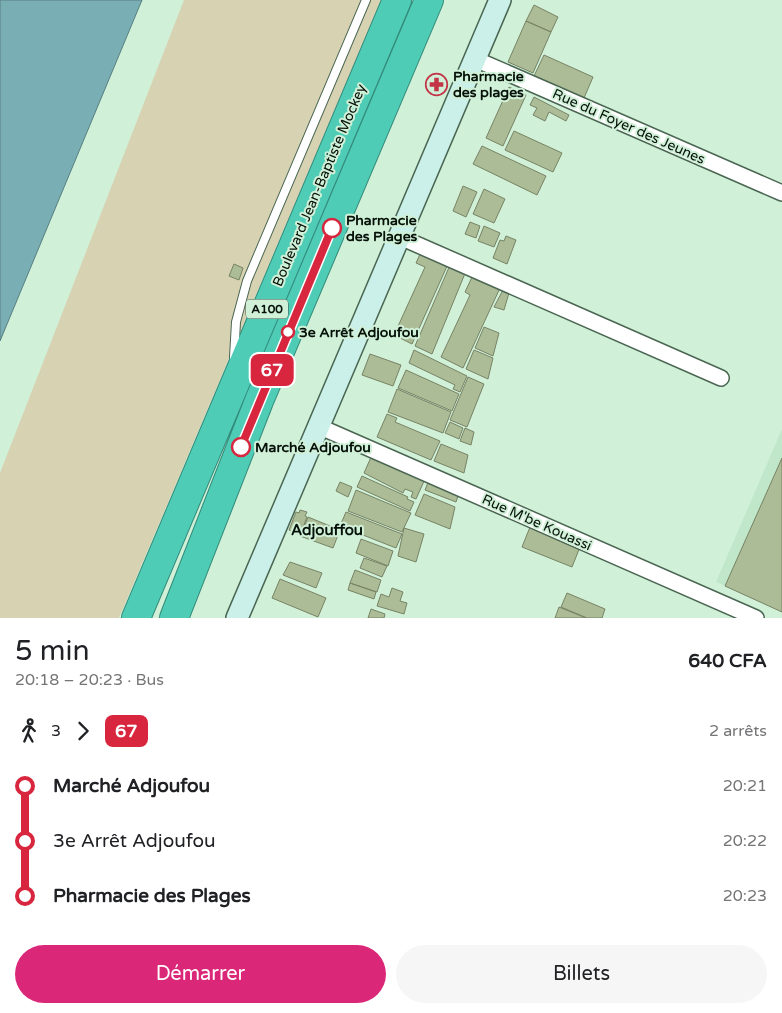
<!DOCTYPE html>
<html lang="fr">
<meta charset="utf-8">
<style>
body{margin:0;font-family:"Varela Round",sans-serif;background:#f6f6f6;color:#202124;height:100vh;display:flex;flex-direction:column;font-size:19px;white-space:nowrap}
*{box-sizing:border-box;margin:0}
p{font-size:16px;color:#757577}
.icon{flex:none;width:28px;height:28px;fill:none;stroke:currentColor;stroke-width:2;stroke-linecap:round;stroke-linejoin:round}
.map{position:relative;height:618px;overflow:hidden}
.side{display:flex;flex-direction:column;background:#fff;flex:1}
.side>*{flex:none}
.badge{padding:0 10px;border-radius:8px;font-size:18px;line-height:32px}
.map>.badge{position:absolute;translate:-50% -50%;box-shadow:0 0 0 2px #fff}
.legs{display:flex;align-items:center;gap:8px;height:55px;padding:0 15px;font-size:16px}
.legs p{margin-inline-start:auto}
.summary{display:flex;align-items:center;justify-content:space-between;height:85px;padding:0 15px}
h1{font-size:28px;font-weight:600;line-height:38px}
.primary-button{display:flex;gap:10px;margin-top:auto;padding:10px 15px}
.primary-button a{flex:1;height:58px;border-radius:30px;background:#db2777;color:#fff;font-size:20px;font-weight:600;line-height:58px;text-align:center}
.primary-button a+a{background:#f6f6f6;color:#202124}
ul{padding:0 15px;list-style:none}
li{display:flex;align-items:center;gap:18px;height:55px;font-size:19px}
li i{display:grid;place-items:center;width:8px;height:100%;margin:0 6px;background:currentColor}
li i::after{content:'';width:12px;height:12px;margin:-6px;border:4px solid;border-radius:50%;background:#fff}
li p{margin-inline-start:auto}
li:first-child i{background:linear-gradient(#0000 50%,currentColor 0)}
li:last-child i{background:linear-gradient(currentColor 50%,#0000 0)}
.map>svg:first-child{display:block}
.built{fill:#c0e7ca}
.green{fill:#d7d2b2}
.water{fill:#7aaeb5;stroke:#577f81}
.building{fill:#acbc96;stroke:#778365}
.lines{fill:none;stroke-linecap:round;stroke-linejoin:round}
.lane-casing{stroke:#4a6652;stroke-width:10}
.street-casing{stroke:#4a6652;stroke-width:18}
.secondary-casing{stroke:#4a6652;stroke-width:24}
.highway-casing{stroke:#348a79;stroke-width:30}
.lane{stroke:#fff;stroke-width:8}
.street{stroke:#fff;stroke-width:15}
.secondary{stroke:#caf0e9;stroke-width:21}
.highway{stroke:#4eccb6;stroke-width:28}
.line-1-casing{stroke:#fff;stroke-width:11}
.line-1{stroke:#d7263d;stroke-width:8}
.stop-1-dot{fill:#fff;stroke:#d7263d;stroke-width:2.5}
.labels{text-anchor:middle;stroke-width:4;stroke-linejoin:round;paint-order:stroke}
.shield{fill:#d0f0d8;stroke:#425346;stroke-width:1}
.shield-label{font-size:12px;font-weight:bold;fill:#051008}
.poi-label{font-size:14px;font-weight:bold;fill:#051008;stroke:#d0f0d8;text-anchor:start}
.street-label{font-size:14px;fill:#051008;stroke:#d0f0d8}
.stop-label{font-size:14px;font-weight:bold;fill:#051008;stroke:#d0f0d8;text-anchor:start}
.neighbourhood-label{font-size:15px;font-weight:bold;fill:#051008;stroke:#d0f0d8}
</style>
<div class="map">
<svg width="782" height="618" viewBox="0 0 782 618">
<rect width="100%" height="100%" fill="#d0f0d8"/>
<path class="built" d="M782,429V611L716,582Z"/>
<path class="green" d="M184,0H381L119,618H0V473Z"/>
<path class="water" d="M0,0H142L0,341Z"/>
<path class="building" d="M534,5L558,17L551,32L526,21Z
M526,21L551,32L533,73L508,62Z
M544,55L593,77L584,98L534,76Z
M509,87L526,95L503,146L486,138Z
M534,97L569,115L566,121L549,112L545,121L533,115L537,108L530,105Z
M514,131L562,153L553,172L505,150Z
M482,146L546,176L537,195L473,164Z
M463,186L477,192L466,217L453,211Z
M484,189L505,199L494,223L473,214Z
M470,222L480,226L476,238L465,234Z
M484,226L500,233L494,247L478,241Z
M506,236L516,240L507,264L493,258L500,240L504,241Z
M421,252L448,264L412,344L394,335L425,267L416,263Z
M234,264L243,268L239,280L229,276Z
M450,265L466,271L432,354L415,346Z
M473,275L500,288L463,368L441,357L470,295L465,292Z
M503,290L509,293L504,310L494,307Z
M484,327L499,333L493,356L475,348Z
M414,350L467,376L460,392L453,389L455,385L409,363Z
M474,350L493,358L488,379L466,369Z
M370,354L401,365L393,386L362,375Z
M406,370L459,394L452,411L398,388Z
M468,377L484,384L467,427L450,420Z
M397,389L451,412L443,433L388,412Z
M387,414L397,418L395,422L440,441L431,460L377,437Z
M450,422L463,428L459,439L445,433Z
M465,428L474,432L471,445L460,441Z
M441,444L468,455L464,473L434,461Z
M372,455L425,479L416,499L411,497L413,492L405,489L403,493L364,473Z
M782,458V612L725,586Z
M362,476L408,497L407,499L414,502L410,511L357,487Z
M429,480L459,493L456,502L425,490Z
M340,482L352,487L348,497L336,491Z
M356,490L411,513L402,532L348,511Z
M424,494L455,507L450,529L415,515Z
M300,510L307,512L305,516L307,517L300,535L289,530L296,512L299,513Z
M346,512L402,534L396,548L340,526Z
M308,517L340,530L333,548L300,536Z
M530,527L580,547L572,567L522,547Z
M404,528L424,534L416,562L398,556Z
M361,539L393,551L388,566L356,553Z
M364,558L387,566L382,577L360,568Z
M290,562L322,573L316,588L283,575Z
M355,570L381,580L377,592L350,583Z
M280,579L326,598L318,617L272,598Z
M350,583L376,592L374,599L348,590Z
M392,588L403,592L400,601L407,603L404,614L377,606L381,594L389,597Z
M567,593L605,609L602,618H587L561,607Z
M559,607L586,618H555Z
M371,609L385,614L384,618H368Z"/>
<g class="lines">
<defs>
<path id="lane" d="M234,357L236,322L247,281L366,0"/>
<path id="street" d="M475,59L782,193
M400,237L721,378
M318,426L756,618"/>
<path id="secondary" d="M237,618L500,0"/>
<path id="highway" d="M136,618L397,0
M174,618L259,401L429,0"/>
</defs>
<use href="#lane" class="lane-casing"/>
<use href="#street" class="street-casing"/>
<use href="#secondary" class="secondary-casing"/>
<use href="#highway" class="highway-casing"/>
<use href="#lane" class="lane"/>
<use href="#street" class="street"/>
<use href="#secondary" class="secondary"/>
<use href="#highway" class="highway"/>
</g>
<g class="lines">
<defs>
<path id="line-1" d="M241,447L332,228"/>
</defs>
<use href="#line-1" class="line-1-casing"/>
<use href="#line-1" class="line-1"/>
</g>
<defs>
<symbol id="pharmacy-ring" viewBox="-11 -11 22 22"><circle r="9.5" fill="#d0f0d8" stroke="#c43447" stroke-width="1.5"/><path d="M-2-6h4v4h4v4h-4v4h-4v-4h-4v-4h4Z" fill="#c43447"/></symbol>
</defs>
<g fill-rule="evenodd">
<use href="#pharmacy-ring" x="424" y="72" width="25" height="25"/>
</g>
<g class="stop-1-dot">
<circle cx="332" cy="228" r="9"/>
<circle cx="288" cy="332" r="6"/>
<circle cx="241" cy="447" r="9"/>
</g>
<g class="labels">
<rect class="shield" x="246" y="299.5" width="42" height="19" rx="4"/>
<g class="shield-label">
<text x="267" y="313">A100</text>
</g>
<g class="poi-label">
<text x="453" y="81">Pharmacie<tspan x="453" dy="16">des plages</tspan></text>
</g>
<g class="street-label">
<text transform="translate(629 126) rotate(24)" y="5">Rue du Foyer des Jeunes</text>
<text transform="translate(319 185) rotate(-67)" y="5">Boulevard Jean-Baptiste Mockey</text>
<text transform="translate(537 522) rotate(24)" y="5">Rue M'be Kouassi</text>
</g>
<g class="stop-label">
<text x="346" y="225">Pharmacie<tspan x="346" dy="16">des Plages</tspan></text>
<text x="299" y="337">3e Arrêt Adjoufou</text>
<text x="255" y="452">Marché Adjoufou</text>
</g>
<g class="neighbourhood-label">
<text x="327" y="535">Adjouffou</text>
</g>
</g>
</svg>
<b class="badge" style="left:272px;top:370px;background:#d7263d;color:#fff">67</b>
</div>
<section class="side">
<div class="summary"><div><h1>5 min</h1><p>20:18 – 20:23 · Bus</p></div><b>640 CFA</b></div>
<div class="legs"><svg class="icon" aria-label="walk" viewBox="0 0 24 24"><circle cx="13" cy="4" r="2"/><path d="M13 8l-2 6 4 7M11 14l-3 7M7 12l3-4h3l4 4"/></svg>3<svg class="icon" aria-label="forward" viewBox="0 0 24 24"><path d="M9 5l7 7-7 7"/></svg><b class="badge" style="background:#d7263d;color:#fff">67</b><p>2 arrêts</p></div>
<ul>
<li><i style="color:#d7263d"></i><b>Marché Adjoufou</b><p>20:21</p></li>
<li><i style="color:#d7263d"></i><span>3e Arrêt Adjoufou</span><p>20:22</p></li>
<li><i style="color:#d7263d"></i><b>Pharmacie des Plages</b><p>20:23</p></li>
</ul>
<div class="primary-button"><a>Démarrer</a><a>Billets</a></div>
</section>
